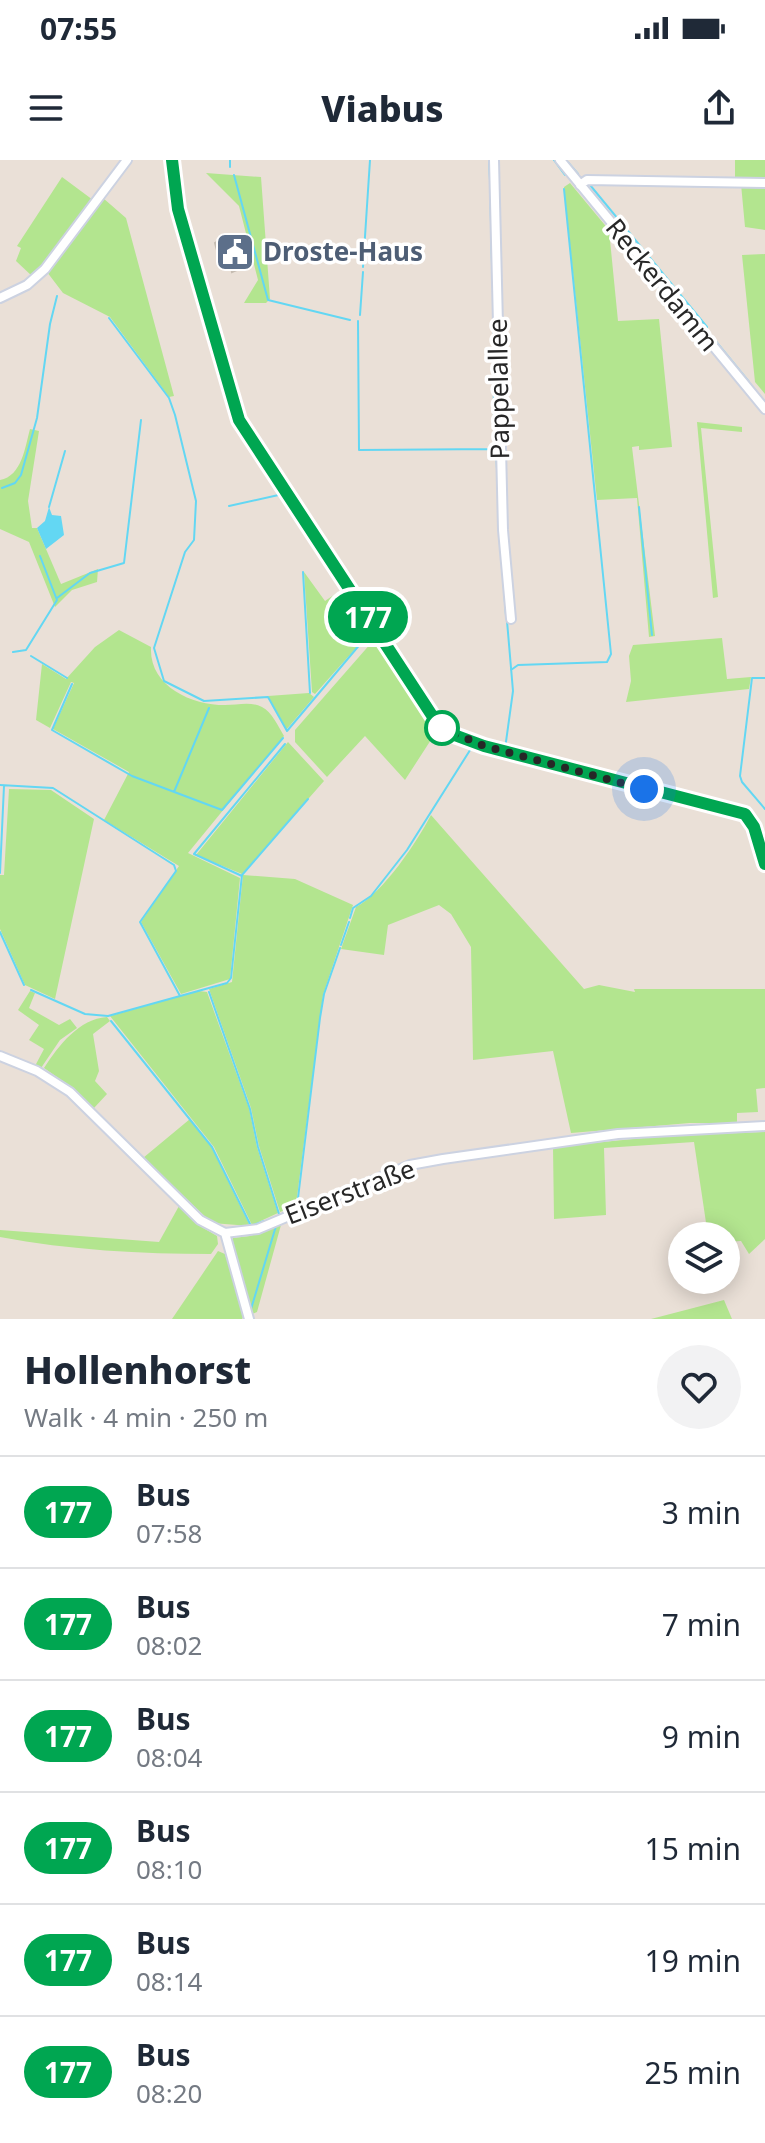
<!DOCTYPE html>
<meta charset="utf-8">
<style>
body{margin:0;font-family:"Noto Sans",sans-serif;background:#f2f2f3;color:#1f2937;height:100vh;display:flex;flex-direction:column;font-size:30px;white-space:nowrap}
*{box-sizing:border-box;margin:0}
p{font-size:26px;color:#747a83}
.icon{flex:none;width:44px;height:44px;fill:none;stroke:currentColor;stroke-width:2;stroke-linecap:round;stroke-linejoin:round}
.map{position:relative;height:1159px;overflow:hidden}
.sheet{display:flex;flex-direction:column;background:#fff;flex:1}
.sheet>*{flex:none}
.badge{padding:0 16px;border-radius:26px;font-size:28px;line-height:52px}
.fabs{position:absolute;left:668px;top:1062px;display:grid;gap:16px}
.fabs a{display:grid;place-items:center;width:72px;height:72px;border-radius:50%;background:#fff;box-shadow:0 4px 20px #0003;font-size:40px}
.you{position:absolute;width:40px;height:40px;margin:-20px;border:6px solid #fff;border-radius:50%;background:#1a73e8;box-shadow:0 0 0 12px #1a73e833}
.map>.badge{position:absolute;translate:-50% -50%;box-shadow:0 0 0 4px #fff}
.round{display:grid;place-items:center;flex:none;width:84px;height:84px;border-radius:42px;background:#f2f2f3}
.overview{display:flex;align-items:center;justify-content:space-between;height:136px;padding:0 24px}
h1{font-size:38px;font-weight:800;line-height:60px}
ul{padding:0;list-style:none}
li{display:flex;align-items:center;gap:24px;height:112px;padding:0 24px;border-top:2px solid #e0e1e3}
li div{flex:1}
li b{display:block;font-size:30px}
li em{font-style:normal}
li .badge{min-width:88px;font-weight:700;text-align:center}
.status{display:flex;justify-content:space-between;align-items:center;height:56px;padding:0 40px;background:#fff;direction:ltr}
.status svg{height:22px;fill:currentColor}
header{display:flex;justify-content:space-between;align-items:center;height:104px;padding:0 24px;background:#fff;font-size:36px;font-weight:800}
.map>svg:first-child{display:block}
.green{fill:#b3e58f}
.water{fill:#63d7f3}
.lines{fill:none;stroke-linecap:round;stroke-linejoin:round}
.stream{stroke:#63d7f3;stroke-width:2}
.building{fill:#c2bcb3;stroke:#c5bcb1;stroke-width:2}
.minor-casing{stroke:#ccd2e1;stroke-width:12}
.minor{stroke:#fff;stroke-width:8}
.line-casing{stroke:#fff;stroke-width:18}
.line{stroke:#00a651;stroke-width:12}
.walk{stroke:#272727;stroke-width:8;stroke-dasharray:0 14.4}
.stop-dot{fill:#fff;stroke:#00a651;stroke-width:4}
.labels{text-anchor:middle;stroke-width:7;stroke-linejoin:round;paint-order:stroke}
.service-label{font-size:26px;font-weight:bold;fill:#4e5e75;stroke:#fff;text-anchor:start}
.street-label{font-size:26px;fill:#272727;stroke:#fff}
</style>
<div class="status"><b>07:55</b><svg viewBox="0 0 49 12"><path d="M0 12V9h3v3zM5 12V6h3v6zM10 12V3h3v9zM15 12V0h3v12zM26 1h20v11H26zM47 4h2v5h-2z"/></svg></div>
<header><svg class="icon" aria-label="menu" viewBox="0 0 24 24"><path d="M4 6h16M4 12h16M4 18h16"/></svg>Viabus<svg class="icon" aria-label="share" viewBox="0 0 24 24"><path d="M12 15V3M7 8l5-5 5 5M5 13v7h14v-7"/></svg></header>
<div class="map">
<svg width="765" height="1159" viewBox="0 0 765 1159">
<rect width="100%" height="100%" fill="#eae0d7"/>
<path class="green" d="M735,0H765V20H735Z
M206,13L261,17L270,139L266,143H244L258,120L239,46Z
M62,17L93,40L33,117L16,101L21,88L17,86Z
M570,23L609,70L618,161L659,159L672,287L639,290V286L632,287L655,476L649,477L637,338L597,340L564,27Z
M741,24L765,25V70L745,67Z
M103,38L126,58L174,236L169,237L110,157L63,133L47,112Z
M765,94V234L755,222L742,95Z
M697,262L742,267V272L701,268L718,437L713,438Z
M30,269L39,271L28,341L32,368H37L61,424L98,409L97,422L72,430L55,447L29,382L0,369V320C22,316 25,287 30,269Z
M304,412L325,441L344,428L371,471L315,534L312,532Z
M119,470L151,487C149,526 191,545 225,545C238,545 250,541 262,547C272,552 278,566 284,576L188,693L240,718L230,819L181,834L141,762L179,706L104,660L129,612L53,569L74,523L71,522L50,568L36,560L42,504L66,519L95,487Z
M722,478L727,519L751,517L749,529L626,542L631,521L629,496L633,485Z
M372,482L379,483L421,549L438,569L405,620L365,576L327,617L295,582V570Z
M309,533L314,537L286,570L268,536Z
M288,582L324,621L242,714L196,695Z
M9,629L51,630L94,659L55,839L25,825L0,769V715H4Z
M431,655L584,829L599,825L635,832L634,829H765V928L756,929L758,952L737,953V963H690L571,973L553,891L473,900L471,787L451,754L439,745L388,765L384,795L341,789L356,747C383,733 417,682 431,655Z
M243,715L295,719L353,745L323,835L297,1037L293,1047L280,1052L259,986L251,948L209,829L232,822Z
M30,831L35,833L29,848L59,865L70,859L77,868L60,880L41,908L35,906L44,889L29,880L39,865L18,850Z
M199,831L207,832L249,948L257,987L278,1053L252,1065L214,987L110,856Z
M107,857L110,861L93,874L99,911L95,921L107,934L94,948L70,926L44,908C59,885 79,859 107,857Z
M190,959L212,988L250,1066L212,1063L143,998Z
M765,972V1079L749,1094L741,1081L726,1082V1076H708L694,982L604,988L606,1055L554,1059L553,987L663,976Z
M179,1046L200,1066L217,1076L218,1084L211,1094C141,1094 69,1090 0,1077V1070L159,1082Z
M281,1065L257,1152L252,1154L231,1087L233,1078L250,1076Z
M218,1091L225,1094L244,1155L242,1159H172Z
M724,1140L732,1159H651Z"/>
<path class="water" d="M49,347L52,355L61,356L64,375L46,389L37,368L45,361Z"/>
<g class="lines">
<path class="stream" d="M230,0V7
M489,0L490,20
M554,0L565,15
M566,0L578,14
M234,15L268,140L350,160
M490,22L492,103
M590,25L707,167
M363,107L370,0
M493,111L494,264L497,273
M360,155L363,112
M109,158L169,238L175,255L196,341L194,380L185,392L154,488L164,521L204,541L268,537L287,571L372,470
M358,161L359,290L496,289
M707,172L709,174
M713,178L749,222
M754,229L765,242
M496,286L499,356
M2,328L15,323L21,315L37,258L50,164L57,136
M229,346L283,334
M49,347L65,291
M639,347L652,475
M500,378L506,455
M303,412L310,533
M57,438L90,413L124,403L141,260
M13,492L26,490L57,440L40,396
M31,496L67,518
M511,510L518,505L607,502L611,494L564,29
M765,518H752L740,616L742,622L765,649
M72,524L52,570L132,616L222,650L283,578
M479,579L499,586
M505,589L513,531L507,461
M0,625L53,628L174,705L176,711L140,762L180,836
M174,632L209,548
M0,713L4,626
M242,716L194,694L285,584
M350,758L353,748L371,736L407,690L472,587
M0,772L24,825
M341,785L349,762
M31,830L85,854L108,856L227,823L231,818L242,715L308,639
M209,832L250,949L258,987L279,1054
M111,861L212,987L251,1066L264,1061
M272,1059L294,1048L298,1038L320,858L324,834L340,788
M251,1149L276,1066
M253,1158L254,1159
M244,1159L245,1158"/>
</g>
<path class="building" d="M230,74L237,77L244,107L232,112L231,107L222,109L215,83Z"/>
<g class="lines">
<defs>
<path id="minor" d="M172,0L178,49L239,260L435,560L449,573L484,586L614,622L745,654L754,667L765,704
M494,0L503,370L511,459
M560,0L765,249
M580,25L587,20L765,23
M0,138L27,125L45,109L127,0
M0,896L37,911L70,932L200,1060L225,1073L258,1069L410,1005L443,999L618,974L765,966
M225,1073L249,1159"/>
</defs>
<use href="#minor" class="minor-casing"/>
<use href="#minor" class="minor"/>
</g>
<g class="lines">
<defs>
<path id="line" d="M172,0L178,49L239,260L435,560L449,573L484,586L745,654L754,667L765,704"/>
</defs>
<use href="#line" class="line-casing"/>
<use href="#line" class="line"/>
<path class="walk" d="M442,568L484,586L644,629"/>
</g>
<defs>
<symbol id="civic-square" viewBox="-11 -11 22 22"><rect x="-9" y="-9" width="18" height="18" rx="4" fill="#5c6f8a" stroke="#fff"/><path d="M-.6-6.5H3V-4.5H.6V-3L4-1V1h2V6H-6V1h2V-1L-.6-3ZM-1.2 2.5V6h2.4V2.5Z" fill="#fff"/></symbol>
</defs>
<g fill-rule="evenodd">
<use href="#civic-square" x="213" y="70" width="44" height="44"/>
</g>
<circle class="stop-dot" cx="442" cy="568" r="16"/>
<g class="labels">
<g class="service-label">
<text x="263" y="101">Droste-Haus</text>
</g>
<g class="street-label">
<text transform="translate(662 125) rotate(51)" y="9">Reckerdamm</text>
<text transform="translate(499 229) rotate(-91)" y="9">Pappelallee</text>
<text transform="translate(350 1032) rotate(-21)" y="9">Eiserstraße</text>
</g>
</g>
</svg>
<div class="fabs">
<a><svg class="icon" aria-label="layers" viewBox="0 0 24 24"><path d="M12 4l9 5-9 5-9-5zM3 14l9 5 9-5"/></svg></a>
</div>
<div class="you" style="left:644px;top:629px"></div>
<b class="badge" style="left:368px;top:457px;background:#00a651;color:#fff">177</b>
</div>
<section class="sheet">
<div class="overview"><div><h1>Hollenhorst</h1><p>Walk · 4 min · 250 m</p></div><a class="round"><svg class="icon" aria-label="heart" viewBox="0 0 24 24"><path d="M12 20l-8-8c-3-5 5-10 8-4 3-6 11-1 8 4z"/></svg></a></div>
<ul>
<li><span class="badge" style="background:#00a651;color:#fff">177</span><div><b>Bus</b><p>07:58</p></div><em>3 min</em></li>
<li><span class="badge" style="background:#00a651;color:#fff">177</span><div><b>Bus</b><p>08:02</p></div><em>7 min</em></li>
<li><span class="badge" style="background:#00a651;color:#fff">177</span><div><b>Bus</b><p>08:04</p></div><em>9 min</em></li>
<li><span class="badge" style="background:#00a651;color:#fff">177</span><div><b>Bus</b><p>08:10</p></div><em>15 min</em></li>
<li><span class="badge" style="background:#00a651;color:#fff">177</span><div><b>Bus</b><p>08:14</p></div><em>19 min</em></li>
<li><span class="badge" style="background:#00a651;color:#fff">177</span><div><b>Bus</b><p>08:20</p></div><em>25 min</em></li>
</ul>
</section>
